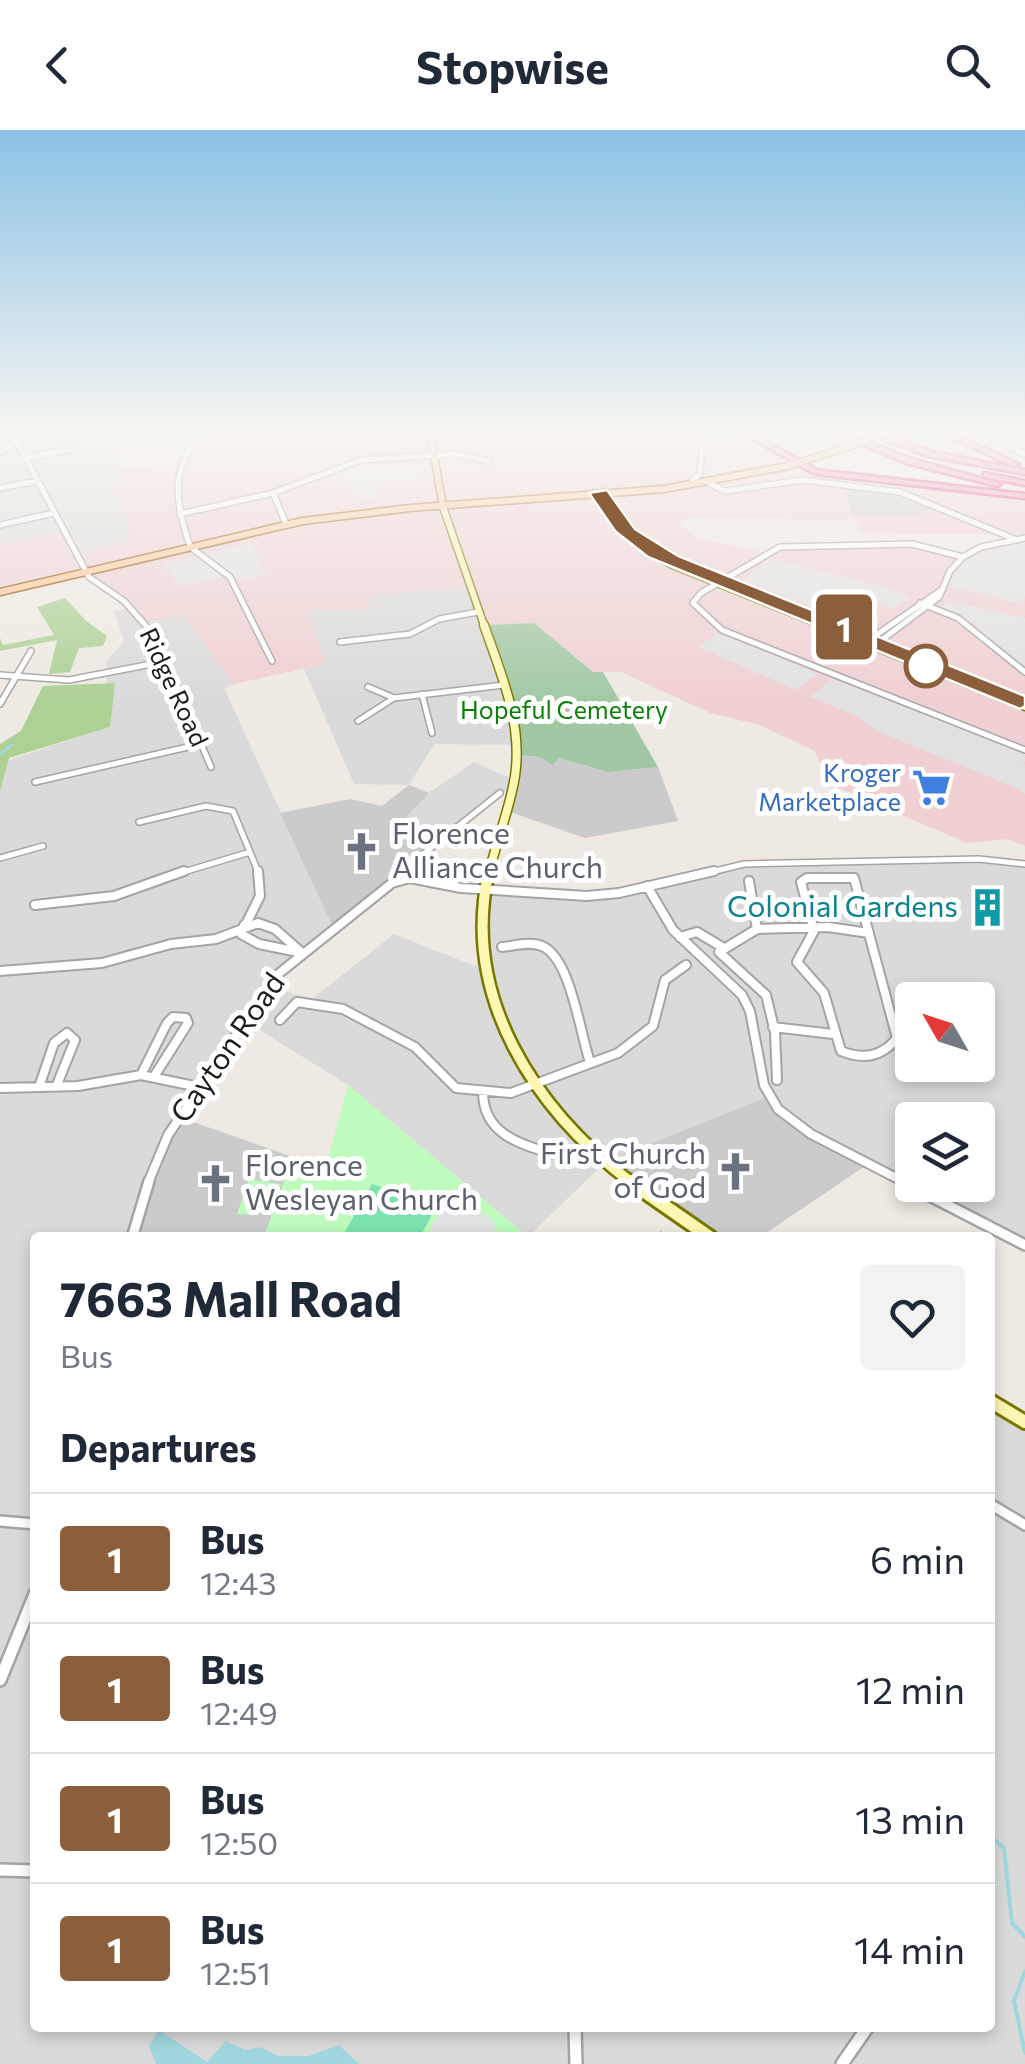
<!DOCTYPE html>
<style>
body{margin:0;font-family:Commissioner,sans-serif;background:#f2f2f3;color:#1f2937;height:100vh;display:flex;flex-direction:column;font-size:38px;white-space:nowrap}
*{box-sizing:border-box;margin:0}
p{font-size:32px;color:#747a83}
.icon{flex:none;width:55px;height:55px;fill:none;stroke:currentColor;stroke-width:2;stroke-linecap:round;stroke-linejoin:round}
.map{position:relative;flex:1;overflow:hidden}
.sheet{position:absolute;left:30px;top:1102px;width:965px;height:800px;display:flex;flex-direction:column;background:#fff;border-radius:10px;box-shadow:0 5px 15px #0003}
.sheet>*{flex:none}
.badge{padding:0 20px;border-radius:8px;font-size:35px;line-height:65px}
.needle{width:65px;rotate:309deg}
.buttons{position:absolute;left:895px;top:852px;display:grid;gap:20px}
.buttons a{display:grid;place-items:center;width:100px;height:100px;border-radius:10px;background:#fff;box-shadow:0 5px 15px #0003;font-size:50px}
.map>.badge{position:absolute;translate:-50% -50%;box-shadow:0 0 0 5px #fff}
h2{padding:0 30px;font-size:38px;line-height:90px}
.round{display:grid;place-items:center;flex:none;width:105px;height:105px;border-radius:10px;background:#f2f2f3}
.overview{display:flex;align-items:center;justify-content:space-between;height:170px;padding:0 30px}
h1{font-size:48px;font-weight:700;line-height:75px}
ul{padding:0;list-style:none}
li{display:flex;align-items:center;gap:30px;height:130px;padding:0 30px;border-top:2px solid #e0e1e3}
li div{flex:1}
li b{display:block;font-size:38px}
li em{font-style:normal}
li .badge{min-width:110px;font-weight:700;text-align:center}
header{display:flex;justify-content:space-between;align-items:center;height:130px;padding:0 30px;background:#fff;font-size:45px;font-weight:700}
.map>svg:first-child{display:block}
.residential{fill:#dbdada;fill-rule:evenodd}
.commercial{fill:#f0d0d2;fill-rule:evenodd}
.religious{fill:#cbcbcb}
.forest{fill:#add095}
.cemetery{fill:#a2c8a3}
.park{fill:#befbbc}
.pitch{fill:#7ce2af}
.parking{fill:#e1e1e1}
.water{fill:#a0d7de}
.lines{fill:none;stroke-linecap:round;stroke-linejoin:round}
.stream-far1{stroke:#a0d7de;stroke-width:2.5}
.stream{stroke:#a0d7de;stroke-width:4}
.street-far3-casing{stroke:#a4a4a4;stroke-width:8}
.street-far2-casing{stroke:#a4a4a4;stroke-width:12}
.street-far1-casing{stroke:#a4a4a4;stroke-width:14}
.street-casing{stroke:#a4a4a4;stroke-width:16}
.secondary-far3-casing{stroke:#770;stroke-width:9}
.secondary-far2-casing{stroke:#770;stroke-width:11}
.secondary-far1-casing{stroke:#770;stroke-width:15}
.secondary-casing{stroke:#770;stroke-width:18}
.primary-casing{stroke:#955300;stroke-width:9}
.highway-casing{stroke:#df1c75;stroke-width:5}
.street-far3{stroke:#fff;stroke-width:5}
.street-far2{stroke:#fff;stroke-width:8}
.street-far1{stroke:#fff;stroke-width:9}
.street{stroke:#fff;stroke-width:11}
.secondary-far3{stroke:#fcf7b2;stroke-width:6}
.secondary-far2{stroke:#fcf7b2;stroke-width:8}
.secondary-far1{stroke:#fcf7b2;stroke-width:10}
.secondary{stroke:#fcf7b2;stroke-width:12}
.primary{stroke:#ffc696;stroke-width:6}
.highway{fill:#ea85a3;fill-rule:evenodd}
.primary-bridge-casing{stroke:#955300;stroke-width:9;stroke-linecap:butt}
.primary-bridge{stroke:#ffc696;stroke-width:6}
.line{fill:#8b5e3c;stroke:#fff;stroke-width:2.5}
.stop-dot{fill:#fff;stroke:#8b5e3c;stroke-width:5}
.labels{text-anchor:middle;stroke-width:10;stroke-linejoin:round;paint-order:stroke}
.far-street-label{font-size:25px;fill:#1d1d1d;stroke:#fff}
.far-park-label{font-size:25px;fill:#0a7f07;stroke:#fff}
.far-shop-label{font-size:25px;fill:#366cbe;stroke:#fff;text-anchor:end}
.worship-label{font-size:30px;fill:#5b616d;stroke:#fff;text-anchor:start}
.culture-label{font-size:30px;fill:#0d838f;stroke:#fff;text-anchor:end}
.street-label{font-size:30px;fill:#1d1d1d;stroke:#fff}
</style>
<header><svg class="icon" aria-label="back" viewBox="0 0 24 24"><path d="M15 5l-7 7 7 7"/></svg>Stopwise<svg class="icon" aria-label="search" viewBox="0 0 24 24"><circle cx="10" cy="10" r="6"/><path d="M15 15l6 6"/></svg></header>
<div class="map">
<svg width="1025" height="1934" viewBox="0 0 1025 1934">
<rect width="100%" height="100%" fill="#eee9e2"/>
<path class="residential" d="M0,302H76L95,306L121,323L118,356L111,359L125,379L132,410L77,426L63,402L0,415Z
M471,456L511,575L518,615L434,614L409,655L354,654L304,539L325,534L306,480L367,479L368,465Z
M131,478L146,493L182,483L234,554L224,558L333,797L270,857L312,869L394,804L475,836L483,825L485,760L603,765L729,735L979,729L1025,734V1115L811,1004L605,1032L528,1107L348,955L245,891L179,987L132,1107L35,1108V1898H990V1271L1025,1292V1934H0V633L110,597L106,532L124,511L114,481ZM912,870H978V935H912ZM912,990H978V1055H912Z
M474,632L517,651L515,659L500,663L436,714L402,692L429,663Z"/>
<path class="commercial" d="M207,302H704L702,314L750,306L815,342L819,352L904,363L908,352L1025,366V569L688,435L631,401L625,403L652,425L1025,576V716L1008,709L967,713L828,653L815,621L760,595L710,583L621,542H593L534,493L484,495L471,456L369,465L368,479L307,480L325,534L234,554L182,483L146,493L86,442L0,462V415L64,402L78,426L131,410L125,379L111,359L118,356L120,338L182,334L190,317ZM686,388L854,389L863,405L996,404L1007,411L963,427L912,414L774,418L764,423L696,408L679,393Z"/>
<path class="religious" d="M841,355L888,360L936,377L915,385H853Z
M519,625L539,627L553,635L559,628L608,642L658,637L678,691L585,708L510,682Z
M409,655L429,663L402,692L436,714L412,733L410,748L392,753L333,797L280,683L350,669L382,676Z
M768,967L790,991L868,1034L760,1107L711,1108L605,1032Z
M179,987L293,1027L264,1107L132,1108L143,1064Z"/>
<path class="forest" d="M65,468L86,491L107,506L103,516L79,518L70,542L49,544L57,510L0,521V508L3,515L54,505L37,477Z
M115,553L110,597L9,628L0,661V614L21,601L43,556Z"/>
<path class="cemetery" d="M534,493L593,542H603L658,637L608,642L559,628L553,635L539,627L519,625L516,594L484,495Z"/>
<path class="park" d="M348,955L528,1107L264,1108L293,1027L326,1036Z
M249,1049L281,1054L272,1078L262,1077L258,1085L237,1084Z"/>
<path class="pitch" d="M372,1054L437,1075L420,1107H342Z"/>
<path class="parking" d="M418,335L420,350L374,351L380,370L360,371L338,340Z
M1025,411V467L1021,474L948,456L955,440L972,425Z
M252,413L266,445L232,452L229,447L180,457L163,434Z
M772,429L899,461L911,468L894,478L854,468L832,484L742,449Z
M947,471L1025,488V537L979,503L978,495L942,478Z
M718,503L813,542L816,545L796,560L699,517Z
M832,549L1025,624V632L1021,633L1025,635V665L1021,660L877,601L857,586L810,567Z
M450,1065L466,1078L472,1075L496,1093L493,1099L513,1107H426Z"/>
<path class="water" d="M159,1900L207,1932L226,1911L245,1920L260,1917L278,1926H308L339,1915L359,1934H156L149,1916Z"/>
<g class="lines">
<path class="stream-far1" d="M0,624L13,614
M661,1102L663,1108"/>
<path class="stream" d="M990,1706L1004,1718L1012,1793L1025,1807
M1025,1841L1014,1871L1025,1923"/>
<defs>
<path id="street-far3" d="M978,302L1025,324
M17,312L89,447L124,471L155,506L211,637
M0,322L31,302
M25,328L74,319
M692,352L700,343L704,302
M709,353L725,361L802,350L900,362L1017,410
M0,358L37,351
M273,363L286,394
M180,384L273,363L361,330L455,324L488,331
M0,395L54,383
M190,416C175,373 168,333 207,302
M193,419L230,447L272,531
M963,427L912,414L780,417L701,463L693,473L722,500L1025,620
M920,473L958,488L1025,542
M340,512L410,504L439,489L478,482
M866,512L943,459
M875,515L939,467L950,441L963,427L981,417L1025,408
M0,545L69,550L167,531
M368,557L394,568
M422,564L432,603
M0,574L31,521
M358,591L394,568L504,555
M35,652L201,614
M139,692L206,676L233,681L259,744
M0,728L43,716
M177,744L250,722
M411,744L412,733L500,663
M703,744L744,734L979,729L1025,734"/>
<path id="street-far2" d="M410,748L411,741
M807,748H854L897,908C882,927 863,930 841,921L824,863L797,832L814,801L801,752Z
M749,751L757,799L719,822L766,865L775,902L777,950
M647,756L673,800L742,865L750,881L764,955L778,979L811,1004L906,1053
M35,775L114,766L184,741
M247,792L260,766L258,741
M244,795L241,804L259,814L298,822
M757,799L828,797L869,803
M680,807L697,802L722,817
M502,817C514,816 530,811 542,816C571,828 580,904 590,932
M0,841L102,833L171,814L216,809L258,793L275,799L301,822
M280,890L297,872L343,879L415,917L456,958L511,963L618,923L653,896L665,850L686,835
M773,897L833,904
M141,945L167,893L173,887L186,888L188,893L155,945
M39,957L54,913L67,903L75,910L56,957
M0,958L78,956L141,945L199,957
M483,962C483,1004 520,1014 553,1024
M148,1053L168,1005L277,845L392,753L410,748L461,758L587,766L619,763L714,741"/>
<path id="street-far1" d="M901,1051L1025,1115
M132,1108L149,1051
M990,1374L1025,1395
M0,1391L35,1394"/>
<path id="street" d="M0,1550L35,1464
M0,1740L35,1741
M575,1898L576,1934
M842,1934L867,1898"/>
<path id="secondary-far3" d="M604,362L637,407
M595,363L628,407L670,434L830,498
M443,377L485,498"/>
<path id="secondary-far2" d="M484,495C501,544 523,593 515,646C510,679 496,711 489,744
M823,495L1025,576"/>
<path id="secondary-far1" d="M489,741C460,866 535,980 632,1053"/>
<path id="secondary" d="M629,1051L711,1108
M990,1271L1025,1292"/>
<path id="primary" d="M430,302L443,377
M0,462L303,391L410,378L664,359L788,336L848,317"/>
<path id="highway" d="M740,302H749L817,340L1025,364V368L815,344Z
M832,302H842L912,329L1001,354L997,356L906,333Z
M864,302H874L933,322L1025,340V344L928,326Z
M940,302H948L1019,334L1012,336Z
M984,343L1025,351V355L984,347Z"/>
</defs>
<use href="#street-far3" class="street-far3-casing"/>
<use href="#street-far2" class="street-far2-casing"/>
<use href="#street-far1" class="street-far1-casing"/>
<use href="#street" class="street-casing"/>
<use href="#secondary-far3" class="secondary-far3-casing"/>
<use href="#secondary-far2" class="secondary-far2-casing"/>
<use href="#secondary-far1" class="secondary-far1-casing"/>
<use href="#secondary" class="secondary-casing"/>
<use href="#primary" class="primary-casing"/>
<use href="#highway" class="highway-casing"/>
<use href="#street-far3" class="street-far3"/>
<use href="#street-far2" class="street-far2"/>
<use href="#street-far1" class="street-far1"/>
<use href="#street" class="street"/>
<use href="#secondary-far3" class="secondary-far3"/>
<use href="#secondary-far2" class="secondary-far2"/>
<use href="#secondary-far1" class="secondary-far1"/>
<use href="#secondary" class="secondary"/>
<use href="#primary" class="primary"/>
<use href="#highway" class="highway"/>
<defs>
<path id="primary-bridge" d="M848,317L882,304"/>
</defs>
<use href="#primary-bridge" class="primary-bridge-casing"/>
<use href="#primary-bridge" class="primary-bridge"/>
</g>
<linearGradient id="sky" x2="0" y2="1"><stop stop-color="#8bc2e4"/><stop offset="0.53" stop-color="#f7f5f2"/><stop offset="1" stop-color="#f7f5f2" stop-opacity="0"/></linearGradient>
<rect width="1025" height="572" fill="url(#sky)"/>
<path class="line" d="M607,360L635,399L678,426L1025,566V576L1020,579L648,427L615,401L589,363Z"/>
<defs>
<symbol id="supermarket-bare" viewBox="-9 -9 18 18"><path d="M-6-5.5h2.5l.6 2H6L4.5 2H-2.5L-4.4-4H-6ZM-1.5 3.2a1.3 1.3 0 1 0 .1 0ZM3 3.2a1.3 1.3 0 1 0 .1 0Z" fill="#3f7fe0" stroke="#fff" stroke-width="2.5" paint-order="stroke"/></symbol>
<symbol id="church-bare" viewBox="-9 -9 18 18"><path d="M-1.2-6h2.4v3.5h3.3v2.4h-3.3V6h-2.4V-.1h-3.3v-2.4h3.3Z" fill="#6b7280" stroke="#fff" stroke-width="2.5" paint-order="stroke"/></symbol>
<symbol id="building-bare" viewBox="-9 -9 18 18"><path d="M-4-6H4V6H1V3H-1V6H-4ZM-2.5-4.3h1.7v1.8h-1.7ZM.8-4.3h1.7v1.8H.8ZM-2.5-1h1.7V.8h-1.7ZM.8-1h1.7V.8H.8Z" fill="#0f9aa8" stroke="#fff" stroke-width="2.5" paint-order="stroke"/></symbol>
</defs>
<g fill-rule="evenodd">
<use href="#supermarket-bare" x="904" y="630" width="55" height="55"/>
<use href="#church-bare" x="334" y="694" width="55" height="55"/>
<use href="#building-bare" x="960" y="750" width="55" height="55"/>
<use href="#church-bare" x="708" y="1014" width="55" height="55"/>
<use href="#church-bare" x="188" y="1026" width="55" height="55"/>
</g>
<circle class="stop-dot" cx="926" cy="536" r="20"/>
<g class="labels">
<g class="far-street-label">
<text transform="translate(174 557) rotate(65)" y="9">Ridge Road</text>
</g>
<g class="far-park-label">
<text x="564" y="589">Hopeful Cemetery</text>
</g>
<g class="far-shop-label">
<text x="901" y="652">Kroger<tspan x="901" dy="29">Marketplace</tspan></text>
</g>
<g class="worship-label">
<text x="392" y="714">Florence<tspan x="392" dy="34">Alliance Church</tspan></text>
<text x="706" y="1034" text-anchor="end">First Church<tspan x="706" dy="34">of God</tspan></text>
<text x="245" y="1046">Florence<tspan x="245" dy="34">Wesleyan Church</tspan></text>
</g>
<g class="culture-label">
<text x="958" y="787">Colonial Gardens</text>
</g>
<g class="street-label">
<text transform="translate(228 918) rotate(-55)" y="10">Cayton Road</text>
</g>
</g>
</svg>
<div class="buttons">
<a><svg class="needle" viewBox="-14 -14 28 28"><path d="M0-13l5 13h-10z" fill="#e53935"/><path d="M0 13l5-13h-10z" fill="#747a83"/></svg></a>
<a><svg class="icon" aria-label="layers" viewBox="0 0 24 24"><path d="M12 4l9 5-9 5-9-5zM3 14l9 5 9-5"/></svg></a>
</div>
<b class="badge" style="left:844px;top:497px;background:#8b5e3c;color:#fff">1</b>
<section class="sheet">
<div class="overview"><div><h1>7663 Mall Road</h1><p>Bus</p></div><a class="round"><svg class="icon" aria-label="heart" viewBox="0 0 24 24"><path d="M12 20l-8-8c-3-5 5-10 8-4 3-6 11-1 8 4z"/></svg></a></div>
<h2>Departures</h2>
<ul>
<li><span class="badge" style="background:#8b5e3c;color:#fff">1</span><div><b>Bus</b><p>12:43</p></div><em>6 min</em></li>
<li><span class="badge" style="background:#8b5e3c;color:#fff">1</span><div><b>Bus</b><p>12:49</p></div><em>12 min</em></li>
<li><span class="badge" style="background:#8b5e3c;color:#fff">1</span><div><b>Bus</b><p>12:50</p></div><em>13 min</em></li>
<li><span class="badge" style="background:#8b5e3c;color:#fff">1</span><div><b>Bus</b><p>12:51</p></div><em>14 min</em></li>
</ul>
</section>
</div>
